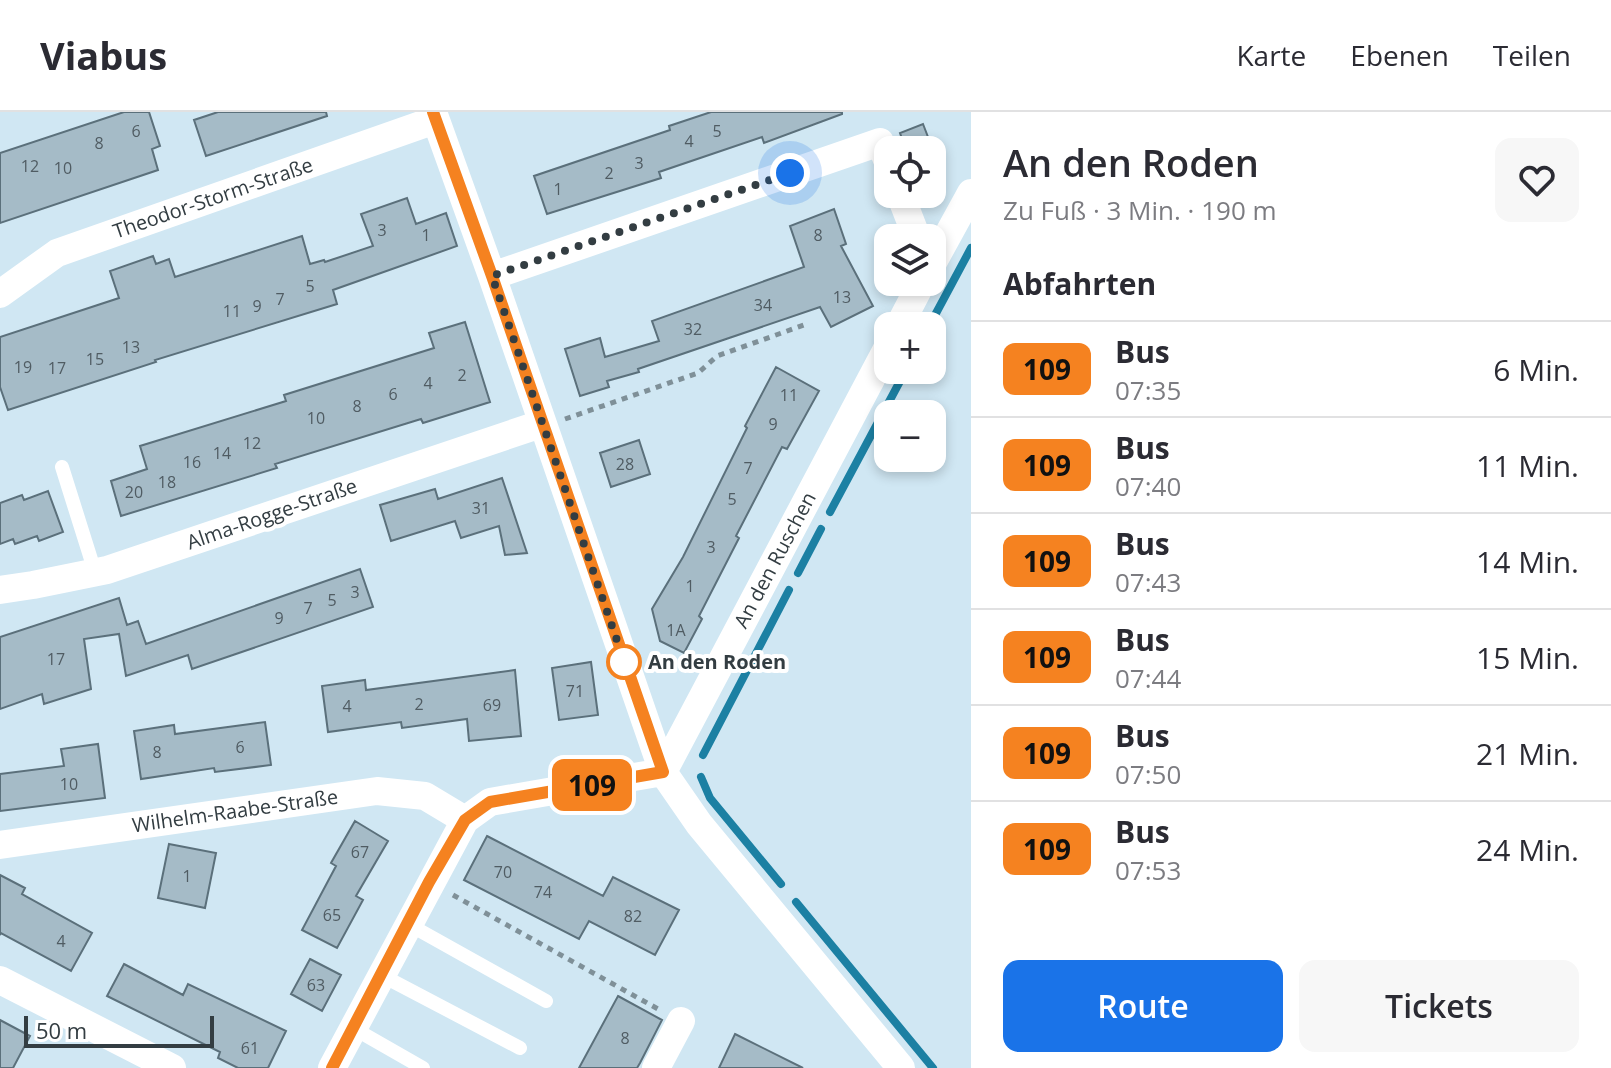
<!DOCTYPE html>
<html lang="de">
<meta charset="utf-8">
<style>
body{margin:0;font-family:"Open Sans",sans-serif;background:#f7f7f7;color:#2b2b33;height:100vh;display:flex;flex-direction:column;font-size:30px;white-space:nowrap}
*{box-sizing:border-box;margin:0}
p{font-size:26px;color:#7c7c81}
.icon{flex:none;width:44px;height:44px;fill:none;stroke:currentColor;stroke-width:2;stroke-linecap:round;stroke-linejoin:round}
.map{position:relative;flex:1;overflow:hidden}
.sheet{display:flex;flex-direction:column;background:#fff;width:640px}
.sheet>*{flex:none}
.badge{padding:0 16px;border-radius:12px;font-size:28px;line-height:52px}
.controls{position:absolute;left:874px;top:24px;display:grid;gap:16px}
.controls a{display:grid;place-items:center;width:72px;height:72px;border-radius:16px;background:#fff;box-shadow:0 4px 12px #0003;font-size:40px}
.scale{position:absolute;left:24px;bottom:20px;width:190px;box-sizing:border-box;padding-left:8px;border:4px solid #333d42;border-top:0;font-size:22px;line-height:28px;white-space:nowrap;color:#333d42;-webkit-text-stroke:6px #fff;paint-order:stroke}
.you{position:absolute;width:40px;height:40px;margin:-20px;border:6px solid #fff;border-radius:50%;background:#1a73e8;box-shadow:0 0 0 12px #1a73e833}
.map>.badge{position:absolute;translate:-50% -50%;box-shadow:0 0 0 4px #fff}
h2{padding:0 32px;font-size:30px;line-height:72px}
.round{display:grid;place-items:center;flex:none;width:84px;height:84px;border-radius:16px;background:#f7f7f7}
.head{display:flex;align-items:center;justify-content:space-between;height:136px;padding:0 32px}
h1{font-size:38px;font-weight:600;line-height:60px}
.primary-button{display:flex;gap:16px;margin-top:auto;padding:16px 32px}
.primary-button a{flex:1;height:92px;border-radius:16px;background:#1a73e8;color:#fff;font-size:32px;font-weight:600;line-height:92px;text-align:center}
.primary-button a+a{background:#f7f7f7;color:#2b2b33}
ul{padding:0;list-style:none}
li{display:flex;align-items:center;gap:24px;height:96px;padding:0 32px;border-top:2px solid #e1e1e2}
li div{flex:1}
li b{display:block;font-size:30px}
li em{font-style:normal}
li .badge{min-width:88px;font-weight:700;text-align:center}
header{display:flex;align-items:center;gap:48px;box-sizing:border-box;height:112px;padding:0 40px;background:#fff;border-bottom:2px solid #e1e1e2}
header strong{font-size:38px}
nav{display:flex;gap:44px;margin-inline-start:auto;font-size:28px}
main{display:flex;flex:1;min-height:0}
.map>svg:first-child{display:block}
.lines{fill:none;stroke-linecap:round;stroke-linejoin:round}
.stream{stroke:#1c80a3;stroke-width:8}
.building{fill:#a5bbc7;stroke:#5b707b;stroke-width:2}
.path{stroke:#7f9098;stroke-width:5;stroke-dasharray:6 6;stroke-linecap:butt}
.lane{stroke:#fff;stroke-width:14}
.street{stroke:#fff;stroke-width:28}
.line-casing{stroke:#fff;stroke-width:18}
.line{stroke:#f58220;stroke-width:12}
.walk{stroke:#333d42;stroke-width:8;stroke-dasharray:0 14.4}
.stop-dot{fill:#fff;stroke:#f58220;stroke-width:4}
.labels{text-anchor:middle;stroke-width:8;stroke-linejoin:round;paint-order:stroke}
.number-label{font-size:16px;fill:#505c63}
.street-label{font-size:20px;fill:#333d42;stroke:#fff}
.stop-label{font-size:20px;font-weight:bold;fill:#333d42;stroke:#fff;text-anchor:start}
</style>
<header>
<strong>Viabus</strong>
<nav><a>Karte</a><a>Ebenen</a><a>Teilen</a></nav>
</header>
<main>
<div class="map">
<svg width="971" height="956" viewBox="0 0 971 956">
<rect width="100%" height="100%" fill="#d0e7f3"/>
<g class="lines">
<path class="stream" d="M934,205L971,136
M830,400L906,258
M798,461L821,417
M703,643L789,478
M701,665L710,686L781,772
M796,790L933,956"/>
</g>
<path class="building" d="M124,0H149L160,34L152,37L158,58L0,111V41Z
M218,0H326L327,4L206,44L194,8Z
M711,0H842V2L764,31L762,25L659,60L661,66L547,102L534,64L670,18L669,14Z
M923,12L933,38H906L900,21Z
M407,86L416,112L446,101L457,134L333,178L337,192L155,248L156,250L8,298L0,275V225L119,186L110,159L153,144L156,152L169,147L175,165L302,124L310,152L324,148L325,150L373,134L361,102Z
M834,97L846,132L841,134L873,194L831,215L820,195L638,257L639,260L607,269L609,275L580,284L565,237L600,226L605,245L659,229L652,209L804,155L790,114Z
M465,210L490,290L423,311L421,307L275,352L277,356L121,404L111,369L147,357L140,334L286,289L284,283L434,236L429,221Z
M776,255L819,279L787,337L782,335L736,424L739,426L699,504L702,507L684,541L660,529L652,497L683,445L747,316L745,314Z
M639,328L650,362L611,375L600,341Z
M502,366L527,441L505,443L499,414L461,426L455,409L391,429L380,393L435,377L438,387Z
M48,379L63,420L39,429L37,424L15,432L13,427L0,432V391L22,383L24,388Z
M360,457L373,495L192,557L188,543L126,564L119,522L84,527L91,577L44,592L42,582L0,597V525L119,486L127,513L138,509L146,532Z
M591,550L598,603L559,608L552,556Z
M515,558L521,624L469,629L467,607L402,616L401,610L328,620L322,574L365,568L366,578Z
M265,610L271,653L215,660L214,656L141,667L134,619L174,613L175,622Z
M98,632L105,686L0,699V662L64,654L61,637Z
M355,709L388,729L356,784L363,788L337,836L302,818L336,754L331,751Z
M487,724L603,784L613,765L679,798L655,843L589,809L579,827L464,768Z
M169,732L216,741L205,796L158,786Z
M0,763L25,776L22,782L92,821L71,859L1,821L0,823Z
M310,847L341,863L322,899L291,882Z
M124,852L183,883L188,872L286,919L268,956H238L218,946L220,940L107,884Z
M618,884L662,908L640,951L637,956H579Z
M0,908L30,924L13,956H0Z
M735,922L803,956H719Z"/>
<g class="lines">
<path class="path" d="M565,307L698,261L717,244L804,213
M453,783L658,897"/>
<path class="lane" d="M62,355L95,460
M408,812L546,889
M381,863L520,936
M353,916L423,956"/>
<path class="street" d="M433,0L492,164L663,660L699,712L901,956
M900,82L917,126
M932,152L971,81
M492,164L880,30L888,50
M0,182L57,141L435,8
M899,214L922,170
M0,478L33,473L107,458L541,312
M663,660L888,235
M0,733L377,679L425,684L465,708
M0,868L172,956
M332,956L465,708L490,690L663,660
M656,956L681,909"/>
</g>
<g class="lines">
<defs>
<path id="line" d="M332,956L429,770L465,708L490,690L663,660L492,164L433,0"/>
</defs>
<use href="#line" class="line-casing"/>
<use href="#line" class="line"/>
<path class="walk" d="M624,550L625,552L492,164L790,61"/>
</g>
<circle class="stop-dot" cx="624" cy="550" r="16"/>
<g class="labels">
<g class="number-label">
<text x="136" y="25">6</text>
<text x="717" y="25">5</text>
<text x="689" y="35">4</text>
<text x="99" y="37">8</text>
<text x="639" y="57">3</text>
<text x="30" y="60">12</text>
<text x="63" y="62">10</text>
<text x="609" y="67">2</text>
<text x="558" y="83">1</text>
<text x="382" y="124">3</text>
<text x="426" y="129">1</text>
<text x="818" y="129">8</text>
<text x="310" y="180">5</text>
<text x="842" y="191">13</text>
<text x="280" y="193">7</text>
<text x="763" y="199">34</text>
<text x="257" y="200">9</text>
<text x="232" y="205">11</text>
<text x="693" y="223">32</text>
<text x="131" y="241">13</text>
<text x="95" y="253">15</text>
<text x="23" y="261">19</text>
<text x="57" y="262">17</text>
<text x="462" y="269">2</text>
<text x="428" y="277">4</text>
<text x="393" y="288">6</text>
<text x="789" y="289">11</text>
<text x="357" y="300">8</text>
<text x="316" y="312">10</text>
<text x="773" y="318">9</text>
<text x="252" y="337">12</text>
<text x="222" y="347">14</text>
<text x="192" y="356">16</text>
<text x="625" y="358">28</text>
<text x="748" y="362">7</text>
<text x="167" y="376">18</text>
<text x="134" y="386">20</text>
<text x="732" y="393">5</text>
<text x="481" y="402">31</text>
<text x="711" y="441">3</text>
<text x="690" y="480">1</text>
<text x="355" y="486">3</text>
<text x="332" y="494">5</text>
<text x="308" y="502">7</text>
<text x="279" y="512">9</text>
<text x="676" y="524">1A</text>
<text x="56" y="553">17</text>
<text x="575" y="585">71</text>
<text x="419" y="598">2</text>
<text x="492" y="599">69</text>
<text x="347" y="600">4</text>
<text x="240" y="641">6</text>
<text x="157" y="646">8</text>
<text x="69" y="678">10</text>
<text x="360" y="746">67</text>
<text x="503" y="766">70</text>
<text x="187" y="770">1</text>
<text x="543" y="786">74</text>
<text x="332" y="809">65</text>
<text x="633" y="810">82</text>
<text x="61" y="835">4</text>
<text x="316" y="879">63</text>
<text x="625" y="932">8</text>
<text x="250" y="942">61</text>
</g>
<g class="street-label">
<text transform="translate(213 86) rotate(-19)" y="7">Theodor-Storm-Straße</text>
<text transform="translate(272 402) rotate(-19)" y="7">Alma-Rogge-Straße</text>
<text transform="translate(775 448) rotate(-62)" y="7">An den Ruschen</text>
<text transform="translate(235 699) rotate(-8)" y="7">Wilhelm-Raabe-Straße</text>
</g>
<g class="stop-label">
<text x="648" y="557">An den Roden</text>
</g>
</g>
</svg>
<div class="controls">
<a><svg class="icon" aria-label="locate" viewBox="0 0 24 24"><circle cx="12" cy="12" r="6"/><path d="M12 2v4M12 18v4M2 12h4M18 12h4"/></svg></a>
<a><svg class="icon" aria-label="layers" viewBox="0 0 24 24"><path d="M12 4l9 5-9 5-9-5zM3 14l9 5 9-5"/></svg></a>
<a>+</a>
<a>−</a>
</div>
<div class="scale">50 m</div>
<div class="you" style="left:790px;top:61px"></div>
<b class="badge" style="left:592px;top:673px;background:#f58220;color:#111">109</b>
</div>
<section class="sheet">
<div class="head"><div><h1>An den Roden</h1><p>Zu Fuß · 3 Min. · 190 m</p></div><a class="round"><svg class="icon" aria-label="heart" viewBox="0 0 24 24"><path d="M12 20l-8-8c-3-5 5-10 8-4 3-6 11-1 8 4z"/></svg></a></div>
<h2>Abfahrten</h2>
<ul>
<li><span class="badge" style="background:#f58220;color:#111">109</span><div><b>Bus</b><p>07:35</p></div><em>6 Min.</em></li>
<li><span class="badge" style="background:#f58220;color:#111">109</span><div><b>Bus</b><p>07:40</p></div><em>11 Min.</em></li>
<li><span class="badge" style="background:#f58220;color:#111">109</span><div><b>Bus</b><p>07:43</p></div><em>14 Min.</em></li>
<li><span class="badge" style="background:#f58220;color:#111">109</span><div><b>Bus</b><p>07:44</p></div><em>15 Min.</em></li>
<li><span class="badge" style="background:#f58220;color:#111">109</span><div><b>Bus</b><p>07:50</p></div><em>21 Min.</em></li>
<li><span class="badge" style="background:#f58220;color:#111">109</span><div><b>Bus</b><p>07:53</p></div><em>24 Min.</em></li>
</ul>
<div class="primary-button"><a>Route</a><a>Tickets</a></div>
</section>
</main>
